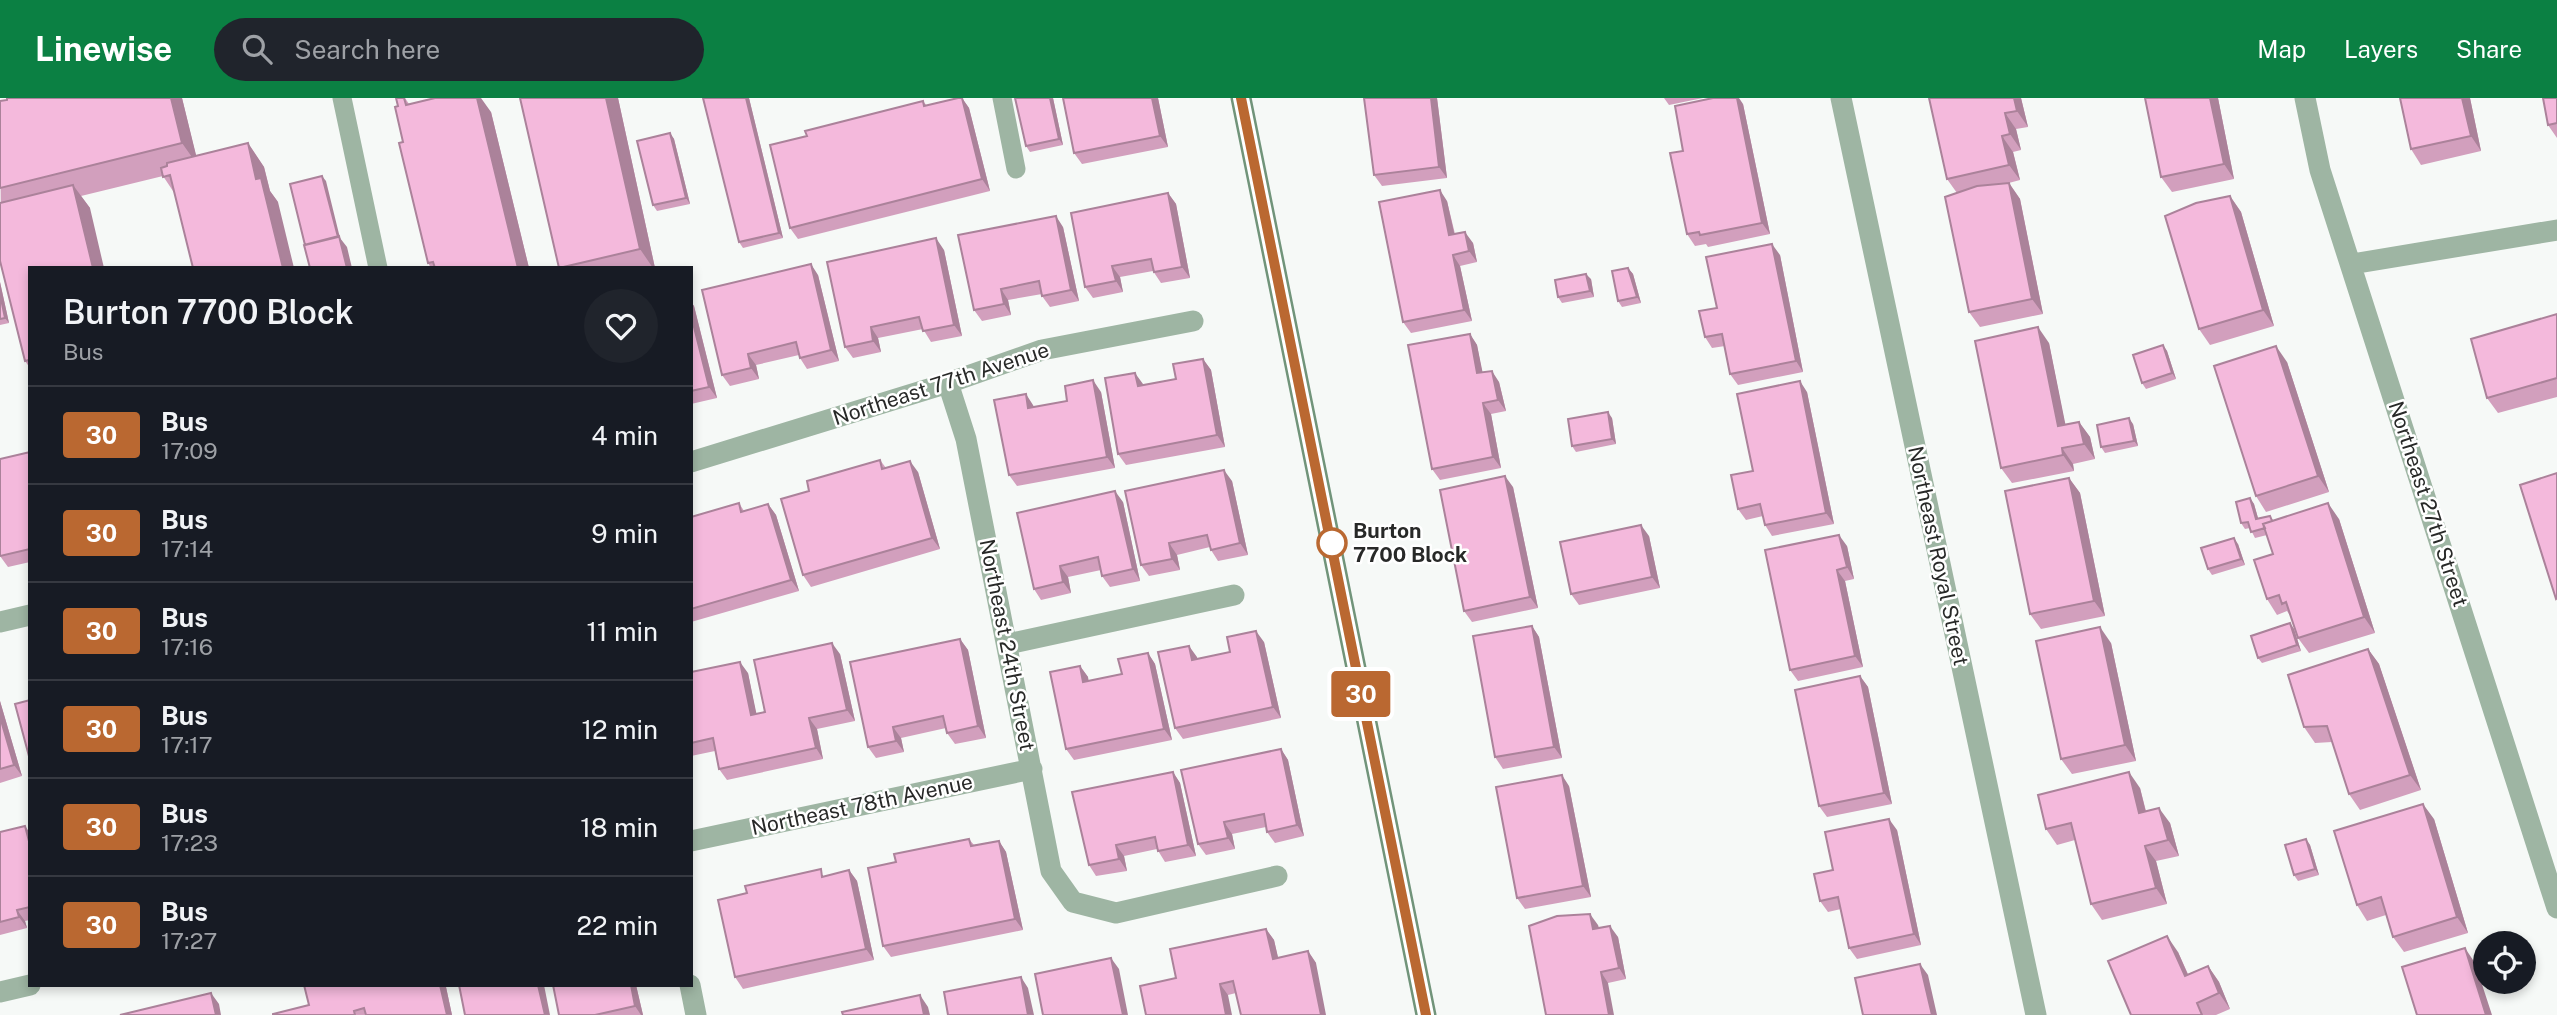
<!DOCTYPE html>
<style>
body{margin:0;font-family:"Public Sans",sans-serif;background:#20242c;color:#f1f3f6;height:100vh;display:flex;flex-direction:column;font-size:26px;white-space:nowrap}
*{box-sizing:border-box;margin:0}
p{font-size:23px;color:#9ea1a6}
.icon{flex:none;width:38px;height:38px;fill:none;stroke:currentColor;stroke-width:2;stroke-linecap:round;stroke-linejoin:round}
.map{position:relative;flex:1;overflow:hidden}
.side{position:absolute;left:28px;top:168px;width:665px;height:721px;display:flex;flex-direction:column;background:#171b24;border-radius:0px;box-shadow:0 4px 10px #0003}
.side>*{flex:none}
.badge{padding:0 14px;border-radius:5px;font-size:24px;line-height:46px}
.controls{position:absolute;left:2473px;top:833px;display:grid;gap:14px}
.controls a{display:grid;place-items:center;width:63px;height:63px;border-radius:50%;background:#171b24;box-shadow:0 4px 10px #0003;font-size:35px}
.map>.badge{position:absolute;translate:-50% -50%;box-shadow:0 0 0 4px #fff}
.round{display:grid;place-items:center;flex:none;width:74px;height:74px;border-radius:37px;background:#20242c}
.headline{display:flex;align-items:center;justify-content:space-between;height:119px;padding:0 35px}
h1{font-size:33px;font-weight:600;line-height:52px}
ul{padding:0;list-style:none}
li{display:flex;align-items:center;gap:21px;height:98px;padding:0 35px;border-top:2px solid #363941}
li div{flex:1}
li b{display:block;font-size:26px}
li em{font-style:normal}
li .badge{min-width:77px;font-weight:700;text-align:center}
header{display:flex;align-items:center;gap:42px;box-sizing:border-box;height:98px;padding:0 35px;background:#0b8043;color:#fff}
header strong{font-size:33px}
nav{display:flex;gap:38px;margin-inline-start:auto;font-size:24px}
.search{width:490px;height:63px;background:#20242c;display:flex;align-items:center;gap:18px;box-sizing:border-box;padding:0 24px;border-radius:38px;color:#9ea1a6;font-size:26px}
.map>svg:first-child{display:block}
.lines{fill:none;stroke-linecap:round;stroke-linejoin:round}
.lane{stroke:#9eb5a3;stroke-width:19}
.street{stroke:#9eb5a3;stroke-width:21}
.secondary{stroke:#71947a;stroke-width:21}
.wall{fill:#d29fbd}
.shaded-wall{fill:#ab829a}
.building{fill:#f4b9dc;stroke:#ab829a;stroke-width:2}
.line-casing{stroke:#fff;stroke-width:16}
.line{stroke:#ba6831;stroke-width:10}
.stop-dot{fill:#fff;stroke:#ba6831;stroke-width:3.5}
.labels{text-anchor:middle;stroke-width:5;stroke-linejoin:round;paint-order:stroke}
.street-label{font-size:21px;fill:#282928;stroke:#fff}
.stop-label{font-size:21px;font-weight:bold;fill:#282928;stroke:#fff;text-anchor:start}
</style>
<header>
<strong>Linewise</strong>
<div class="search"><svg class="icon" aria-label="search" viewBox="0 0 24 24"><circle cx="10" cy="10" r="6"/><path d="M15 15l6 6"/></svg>Search here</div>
<nav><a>Map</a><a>Layers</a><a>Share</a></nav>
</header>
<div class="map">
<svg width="2557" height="917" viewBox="0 0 2557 917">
<rect width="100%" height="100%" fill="#f6f9f7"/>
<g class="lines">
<path class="lane" d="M342,0L378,170
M1002,0L1016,71"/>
<path class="street" d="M1841,0L2036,917
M2305,0L2320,72L2557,810
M2352,166L2557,132
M948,285L966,341L1051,773L1073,804L1116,815L1277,778
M691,364L948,285L1042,252L1193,223
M0,524L30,517
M1008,546L1234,497
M691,743L1032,671
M690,887L696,917
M0,894L30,887"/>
<path class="secondary" d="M1241,0L1426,917"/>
</g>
<path class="wall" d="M182,0L196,58L248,45L264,69L270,93L278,104L175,96L163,78L81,98L90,110L30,170V270L25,263L1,143L0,3Z
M396,0H405L409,6L491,14L529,170H431L428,165L403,44Z
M520,0H618L655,170H560Z
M703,0H749L783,140L743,150L739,144Z
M962,0L969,10L990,93L798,141L790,130L807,38L923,3L927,8Z
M1015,0H1053L1063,47L1030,54L1026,48Z
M1158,0L1168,49L1082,66L1074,55Z
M1437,0L1447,80L1382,88L1374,77Z
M1664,0H1703L1669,7Z
M1929,0H2021L2028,29L2016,31L2021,52L2013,54L2020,82L2005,86L2009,85L2020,101L2043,216L1980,229L1969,214L1957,95L1947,81Z
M2218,0L2234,81L2172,94L2161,79Z
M2400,0H2470L2481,53L2421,67L2411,51Z
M2557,0V40L2548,27Z
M1743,6L1770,136L1708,149L1706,146L1695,148L1687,136L1683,53Z
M670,35L674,41L690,106L657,113L653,107Z
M1168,95L1176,106L1190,180L1161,185L1153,173L1120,179L1123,194L1093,200L1085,189Z
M2230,98L2241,114L2274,228L2210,247L2199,231Z
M1447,103L1455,136L1473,145L1477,164L1460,168L1472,223L1411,235L1403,224Z
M1063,129L1079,203L1050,209L1042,198V196L1008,202L1011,217L982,223L974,212Z
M944,152L962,238L931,244L923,231L878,240L881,254L853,260L845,249Z
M1780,157L1803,274L1738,287L1730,276L1725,248L1712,250L1705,239L1717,210Z
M1628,170L1633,176L1641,205L1622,209L1618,203Z
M818,177L839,263L807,271L800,260L799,257L756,267L759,281L730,288L722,277Z
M1591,181L1594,199L1562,205L1558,199Z
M0,184L9,225L0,227Z
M691,204L694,208L717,300L691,306Z
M2557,216V299L2498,315L2487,300Z
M1470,236L1477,247L1482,274L1499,284L1506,313L1491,316L1501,370L1440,382L1432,371Z
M2049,245L2065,327L2079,324L2090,339L2095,361L2073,366L2074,373L2012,385L2001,370Z
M2163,247L2167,253L2176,281L2146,291L2142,285Z
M1203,261L1211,272L1225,349L1126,367L1118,356L1143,286V287L1176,281Z
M2287,264L2329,394L2266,414L2256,398Z
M1101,294L1115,370L1017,388L1009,377L1033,307L1034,309L1067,303Z
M1807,294L1834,426L1772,438L1765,427L1763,418L1746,422L1738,411L1753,373Z
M1612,320L1616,346L1576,354L1572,348Z
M2133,326L2138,348L2105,355L2101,349Z
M30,354V464L8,469L0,458Z
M880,362L886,370L918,374L940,451L811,489L803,477L809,393Z
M2069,380L2080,395L2105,518L2041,531L2030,516Z
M1232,383L1248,457L1218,463L1211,452L1210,449L1177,457L1180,472L1149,478L1141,467Z
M1513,389L1538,510L1472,524L1464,513Z
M2250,400L2254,406L2258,420L2274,422L2339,421L2375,535L2309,555L2298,540L2291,519L2287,513L2277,517L2267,501L2273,456L2267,437L2255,440L2250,430L2245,431L2241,425Z
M1123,404L1140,483L1110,489L1102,478L1101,472L1068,479L1071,495L1041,502L1034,491Z
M739,405L744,413L768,406L776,417L799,493L691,524V419Z
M1649,438L1660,490L1579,507L1571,496Z
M2238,446L2245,467L2212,477L2208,471Z
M1847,448L1854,481L1845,483L1863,569L1798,583L1790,572Z
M2290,525L2294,531L2301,553L2262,565L2258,560Z
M1532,528L1539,539L1562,660L1503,671L1495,659Z
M960,541L968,552L986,640L955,646L947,635L946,630L901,640L904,654L876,660L868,649Z
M1264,544L1281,620L1183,641L1175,630L1189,548L1197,561L1230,554Z
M2111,545L2136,663L2072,676L2061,661Z
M2368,551L2379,566L2421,692L2360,712L2349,696L2332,644L2315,645L2304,629Z
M1148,555L1155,566L1172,642L1074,662L1066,651L1080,568L1088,579V583L1122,576Z
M840,556L855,623L817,631L823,661L727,682L719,671L715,653L691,658V574L748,575L756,616L765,614Z
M1860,578L1868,589L1892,706L1827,719L1819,708Z
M0,603L22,678L0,685Z
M1281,651L1288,662L1304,738L1275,745L1267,734L1266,729L1232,736L1235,751L1206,757L1198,746Z
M1173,674L1180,685L1196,758L1165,764L1157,751L1124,758L1127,773L1096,778L1089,767Z
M1569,688L1591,799L1525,811L1517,800Z
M2140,690L2146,713L2170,725L2179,758L2156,763L2167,806L2102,822L2091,806L2075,742L2057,747L2046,731Z
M2434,721L2468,835L2404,854L2393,839L2386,817L2367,823L2357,807Z
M1897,732L1921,847L1857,861L1849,850L1841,811L1828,814L1820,803L1833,772Z
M0,734L30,735V822L25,823L27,830L0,837Z
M969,741L974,747L999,743L1006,754L1023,832L891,859L883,848L896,764Z
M2306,741L2310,747L2319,777L2298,783L2294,777Z
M849,772L857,783L874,862L743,891L735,879L826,778Z
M1598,827L1599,830L1618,839L1626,881L1608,885L1546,917Z
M1266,831L1274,842L1278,860L1308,853L1316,865L1236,895L1228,897L1176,880Z
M2178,854L2188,876L2208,868L2219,884L2230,911L2216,917H2131Z
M553,887H636L643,917H559Z
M446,889L452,917H273Z"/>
<path class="shaded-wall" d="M171,0H182L199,69L182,45Z
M477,0H481L491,14L529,170H518Z
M606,0H618L655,170H653L640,151Z
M746,0H749L783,140L779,135Z
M962,0L969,10L990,93L982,81Z
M1050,0H1053L1063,47L1059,41Z
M1152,0H1158L1168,49L1160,38Z
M1431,0H1437L1447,80L1439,69Z
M1737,0H1739L1743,6L1770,136L1762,125Z
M2014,0H2021L2028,29L2017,13Z
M2210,0H2218L2234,81L2224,66Z
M2462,0H2470L2481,53L2471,38Z
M2005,15L2016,31L2021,52L2010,36Z
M670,35L674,41L690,106L686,100Z
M2002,38L2013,54L2020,82L2009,67Z
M248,45L264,69L270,93L278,104L294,170H283L256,81Z
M322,78L326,83L340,140L347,149L352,170H347L338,141Z
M2009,85L2020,101L2043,216L2032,201Z
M73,87L90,110L104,170H93Z
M1440,92L1447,103L1457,148L1449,137Z
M1168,95L1176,106L1190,180L1182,169Z
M2230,98L2241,114L2274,228L2263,212Z
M1056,118L1063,129L1079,203L1071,192Z
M1465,134L1473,145L1477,164L1469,153Z
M936,140L944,152L962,238L954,227Z
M1772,146L1780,157L1803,274L1796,263Z
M1453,157L1460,168L1472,223L1464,212Z
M811,166L818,177L839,263L831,252Z
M1112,168L1120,179L1123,194L1116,183Z
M1628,170L1633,176L1641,205L1637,199Z
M1586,176L1591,181L1594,199L1590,193Z
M0,184L9,225L5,220L0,196Z
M1001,191L1008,202L1011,217L1004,206Z
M691,204L694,208L717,300L709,289L691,217Z
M871,229L878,240L881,254L873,243Z
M2038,229L2049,245L2069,344L2058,328Z
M1470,236L1477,247L1485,286L1477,275Z
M2163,247L2167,253L2176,281L2172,275Z
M2276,248L2287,264L2329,394L2318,378Z
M748,256L756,267L759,281L751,270Z
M1203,261L1211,272L1225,349L1217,337Z
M1492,273L1499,284L1506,313L1498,302Z
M1135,275L1143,286L1146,299L1138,288Z
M1093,282L1101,294L1115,370L1107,359Z
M1800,283L1807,294L1834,426L1826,415Z
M1026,296L1033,307L1036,321L1028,310Z
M1483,305L1491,316L1501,370L1493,359Z
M1608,314L1612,320L1616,346L1612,341Z
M2129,320L2133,326L2138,348L2134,343Z
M2079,324L2090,339L2095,361L2084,346Z
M2062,350L2073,366L2074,373L2063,357Z
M910,363L918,374L940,451L932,440Z
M1224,372L1232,383L1248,457L1240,445Z
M1505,378L1513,389L1538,510L1530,499Z
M2069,380L2080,395L2105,518L2094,503Z
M1115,393L1123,404L1140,483L1133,471Z
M2250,400L2254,406L2260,427L2256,421Z
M2328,405L2339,421L2375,535L2364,519Z
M768,406L776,417L799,493L791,482Z
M1641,427L1649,438L1660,490L1652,479Z
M1839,437L1847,448L1854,481L1847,469Z
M2234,440L2238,446L2245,467L2241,461Z
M1169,445L1177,457L1180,472L1172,461Z
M1060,468L1068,479L1071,495L1063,484Z
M1837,472L1845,483L1863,569L1855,558Z
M2290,525L2294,531L2301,553L2297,547Z
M1532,528L1539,539L1562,660L1554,649Z
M2100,529L2111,545L2136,663L2125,647Z
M1256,533L1264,544L1281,620L1273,609Z
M960,541L968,552L986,640L978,628Z
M832,545L840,556L855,623L847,612Z
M1189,548L1197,559L1200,573L1192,562Z
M2368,551L2379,566L2421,692L2410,677Z
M1148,555L1155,566L1172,642L1164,631Z
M740,564L748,575L759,628L751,617Z
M1080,568L1088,579L1091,595L1083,584Z
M1860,578L1868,589L1892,706L1884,695Z
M0,603L22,678L14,667L0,619Z
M809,620L817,631L823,661L816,650Z
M893,629L901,640L904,654L896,643Z
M1281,651L1288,662L1304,738L1297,727Z
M1173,674L1180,685L1196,758L1188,747Z
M2129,674L2140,690L2150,731L2139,715Z
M1562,677L1569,688L1591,799L1583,788Z
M2423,706L2434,721L2468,835L2457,819Z
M2159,710L2170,725L2179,758L2168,742Z
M1889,721L1897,732L1921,847L1914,836Z
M1224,724L1232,736L1235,751L1228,740Z
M25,728L30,735V747Z
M2306,741L2310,747L2319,777L2315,771Z
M999,743L1006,754L1023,832L1015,821Z
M1116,747L1124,758L1127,773L1119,761Z
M2145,748L2156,763L2167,806L2156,790Z
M849,772L857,783L874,862L866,851Z
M17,812L25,823L27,830L19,819Z
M1590,816L1598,827L1601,843L1593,831Z
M1610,828L1618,839L1626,881L1619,870Z
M1266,831L1274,842L1281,872L1273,861Z
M2167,838L2178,854L2195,893L2185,878Z
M2465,850L2475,865L2492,917H2486Z
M1308,853L1316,865L1326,917H1321Z
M1111,860L1119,871L1128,917H1123Z
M1920,866L1928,877L1937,917H1932Z
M2208,868L2219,884L2230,911L2219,895Z
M1601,874L1608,885L1614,917H1609Z
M1021,879L1028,890L1034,917H1028Z
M1220,886L1228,897L1232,917H1226Z
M440,887H444L446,889L452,917H447Z
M538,887H544L550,917H545Z
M631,887H636L643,917H641L635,908Z
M211,895L219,906L221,917H216Z
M920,897L928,909L930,917H924Z"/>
<path class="building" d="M7,0H171L182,45L0,90V3L7,2Z
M396,0H404L406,7L435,0H477L518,170H435L433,164L428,165L399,45L403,44L395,9L398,8Z
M520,0H606L640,151L559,170Z
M703,0H746L779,135L739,144Z
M958,0H962L982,81L790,130L770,47L807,38L805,33L923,3L924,8Z
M1015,0H1050L1059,41L1026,48Z
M1063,0H1152L1160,38L1074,55Z
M1364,0H1431L1439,69L1374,77Z
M1713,0H1737L1762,125L1700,137L1699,134L1687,136L1670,55L1683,53L1675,8Z
M1929,0H2014L2017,13L2005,15L2010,36L2002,38L2009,67L1947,81Z
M2145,0H2210L2224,66L2161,79Z
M2400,0H2462L2471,38L2411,51Z
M2543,0H2557V25L2548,27Z
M670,35L686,100L653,107L637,43Z
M248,45L256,81L261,80L283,170H193L170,77L163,79L161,70L167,68V65Z
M322,78L338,139L305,147L290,86Z
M2009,85L2032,201L1969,214L1945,99L1977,88Z
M73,87L93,170H30V264L29,262L25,263L0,163V105Z
M1440,92L1449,137L1465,134L1469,153L1453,157L1464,212L1403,224L1379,104Z
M1168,95L1182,169L1154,174L1151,161L1112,168L1116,183L1085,189L1071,115Z
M2230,98L2263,212L2199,231L2165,118L2196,105Z
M1056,118L1071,192L1042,198L1039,183L1001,191L1004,206L974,212L958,137Z
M339,138L347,170H310L304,147Z
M936,140L954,227L923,233L919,219L871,229L873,243L845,249L827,164Z
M1772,146L1796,263L1730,276L1722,236L1705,239L1699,213L1717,210L1706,159Z
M811,166L831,252L800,260L796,244L748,256L751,270L722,277L702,192Z
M1628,170L1637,199L1618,203L1612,173Z
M1586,176L1590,193L1558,199L1555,182Z
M0,196L5,220L0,221Z
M2557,216V280L2487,300L2471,241Z
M691,217L709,289L691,293Z
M2038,229L2058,328L2079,324L2084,346L2062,350L2063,357L2001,370L1975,243Z
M1470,236L1477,275L1492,273L1498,302L1483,305L1493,359L1432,371L1408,247Z
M2163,247L2172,275L2142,285L2133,257Z
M2276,248L2318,378L2256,398L2214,268Z
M1203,261L1217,337L1118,356L1105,280L1135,275L1138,288L1176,281L1173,266Z
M1093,282L1107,359L1009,377L994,302L1026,296L1028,310L1067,303L1065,288Z
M1800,283L1826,415L1765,427L1760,406L1738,411L1731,377L1753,373L1737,296Z
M1608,314L1612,341L1572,348L1568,321Z
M2129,320L2134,343L2101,349L2097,327Z
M30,354V451L0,458V361Z
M880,362L882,371L910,363L932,440L803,477L781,401L809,393L807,383Z
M1224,372L1240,445L1211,452L1207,437L1169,445L1172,461L1141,467L1125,393Z
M2557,375V500L2556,501L2520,387Z
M1505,378L1530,499L1464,513L1440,392Z
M2069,380L2094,503L2030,516L2005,393Z
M1115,393L1133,471L1102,478L1098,459L1060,468L1063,484L1034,491L1017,415Z
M2250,400L2256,421L2270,418L2272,423L2263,426L2265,430L2251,434L2248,424L2241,425L2236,404Z
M739,405L741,414L768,406L791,482L691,511V419Z
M2328,405L2364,519L2298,540L2286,504L2282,506L2279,497L2267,501L2254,462L2273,456L2263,426Z
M1641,427L1652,479L1571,496L1560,444Z
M1839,437L1847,469L1837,472L1855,558L1790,572L1765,452Z
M2234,440L2241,461L2208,471L2201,450Z
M2290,525L2297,547L2258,560L2251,538Z
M1532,528L1554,649L1495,659L1473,538Z
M2100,529L2125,647L2061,661L2036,543Z
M1256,533L1273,609L1175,630L1158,554L1189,548L1192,562L1230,554L1227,539Z
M960,541L978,628L947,635L943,618L893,629L896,643L868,649L850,564Z
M832,545L847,612L809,620L816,650L719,671L713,640L691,645V574L740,564L751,617L765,614L754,562Z
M2368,551L2410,677L2349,696L2327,628L2304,629L2288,577Z
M1148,555L1164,631L1066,651L1050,574L1080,568L1083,584L1122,576L1118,561Z
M1860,578L1884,695L1819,708L1795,592Z
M30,602V662L15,606Z
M0,619L14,667L0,671Z
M1281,651L1297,727L1267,734L1264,716L1224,724L1228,740L1198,746L1181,672Z
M1173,674L1188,747L1158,753L1155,739L1116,747L1119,761L1089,767L1072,694Z
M2129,674L2139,715L2159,710L2168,742L2145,748L2156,790L2091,806L2071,725L2046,731L2038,697Z
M1562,677L1583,788L1517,800L1496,689Z
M2423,706L2457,819L2393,839L2381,799L2357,807L2334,733Z
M1889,721L1914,836L1849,850L1838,799L1820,803L1814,776L1833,772L1825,734Z
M25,728L30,747V809L17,812L19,819L0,824V734Z
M969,741L971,748L999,743L1015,821L883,848L868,770L896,764L894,756Z
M2306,741L2315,771L2294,777L2285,747Z
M821,771L822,779L849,772L866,851L735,879L718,802L747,795L745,788Z
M1590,816L1593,831L1610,828L1619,870L1601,874L1609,917H1546L1529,828L1557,818Z
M1266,831L1273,861L1308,853L1321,917H1241L1233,883L1220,886L1226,917H1146L1140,888L1176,880L1170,851Z
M2167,838L2185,878L2208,868L2219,895L2197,905L2202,917H2131L2108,863Z
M2465,850L2486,917H2417L2402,869Z
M1111,860L1123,917H1043L1035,876Z
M1920,866L1932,917H1863L1855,880Z
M1021,879L1028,917H948L944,894Z
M304,887H440L447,917H366L364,910L354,913L355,917H273V916L309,907Z
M459,887H538L545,917H465Z
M553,887H631L635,908L595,917H559Z
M211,895L216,917H120Z
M920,897L924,917H843L842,914Z"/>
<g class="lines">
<defs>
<path id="line" d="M1241,0L1426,917"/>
</defs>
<use href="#line" class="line-casing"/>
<use href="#line" class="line"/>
</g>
<circle class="stop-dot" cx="1332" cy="445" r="14"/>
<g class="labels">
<g class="street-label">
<text transform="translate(941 286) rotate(-18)" y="7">Northeast 77th Avenue</text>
<text transform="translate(2428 406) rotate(72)" y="7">Northeast 27th Street</text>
<text transform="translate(1938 458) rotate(78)" y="7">Northeast Royal Street</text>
<text transform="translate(1007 547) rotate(79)" y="7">Northeast 24th Street</text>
<text transform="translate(862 707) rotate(-12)" y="7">Northeast 78th Avenue</text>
</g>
<g class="stop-label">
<text x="1353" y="440">Burton<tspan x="1353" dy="24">7700 Block</tspan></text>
</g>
</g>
</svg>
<div class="controls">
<a><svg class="icon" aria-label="locate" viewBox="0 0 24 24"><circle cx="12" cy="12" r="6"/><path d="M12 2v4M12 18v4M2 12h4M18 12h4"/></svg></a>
</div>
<b class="badge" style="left:1361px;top:596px;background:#ba6831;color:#fff">30</b>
<section class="side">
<div class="headline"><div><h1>Burton 7700 Block</h1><p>Bus</p></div><a class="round"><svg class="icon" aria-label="heart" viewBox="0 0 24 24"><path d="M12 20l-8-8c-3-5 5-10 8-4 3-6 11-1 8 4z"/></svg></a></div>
<ul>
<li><span class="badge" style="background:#ba6831;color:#fff">30</span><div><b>Bus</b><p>17:09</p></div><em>4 min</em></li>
<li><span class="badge" style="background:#ba6831;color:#fff">30</span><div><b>Bus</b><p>17:14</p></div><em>9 min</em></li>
<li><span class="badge" style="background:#ba6831;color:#fff">30</span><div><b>Bus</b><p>17:16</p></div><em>11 min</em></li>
<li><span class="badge" style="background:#ba6831;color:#fff">30</span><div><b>Bus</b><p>17:17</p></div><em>12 min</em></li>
<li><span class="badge" style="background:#ba6831;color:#fff">30</span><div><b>Bus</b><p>17:23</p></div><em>18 min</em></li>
<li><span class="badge" style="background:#ba6831;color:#fff">30</span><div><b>Bus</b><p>17:27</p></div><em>22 min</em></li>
</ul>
</section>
</div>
